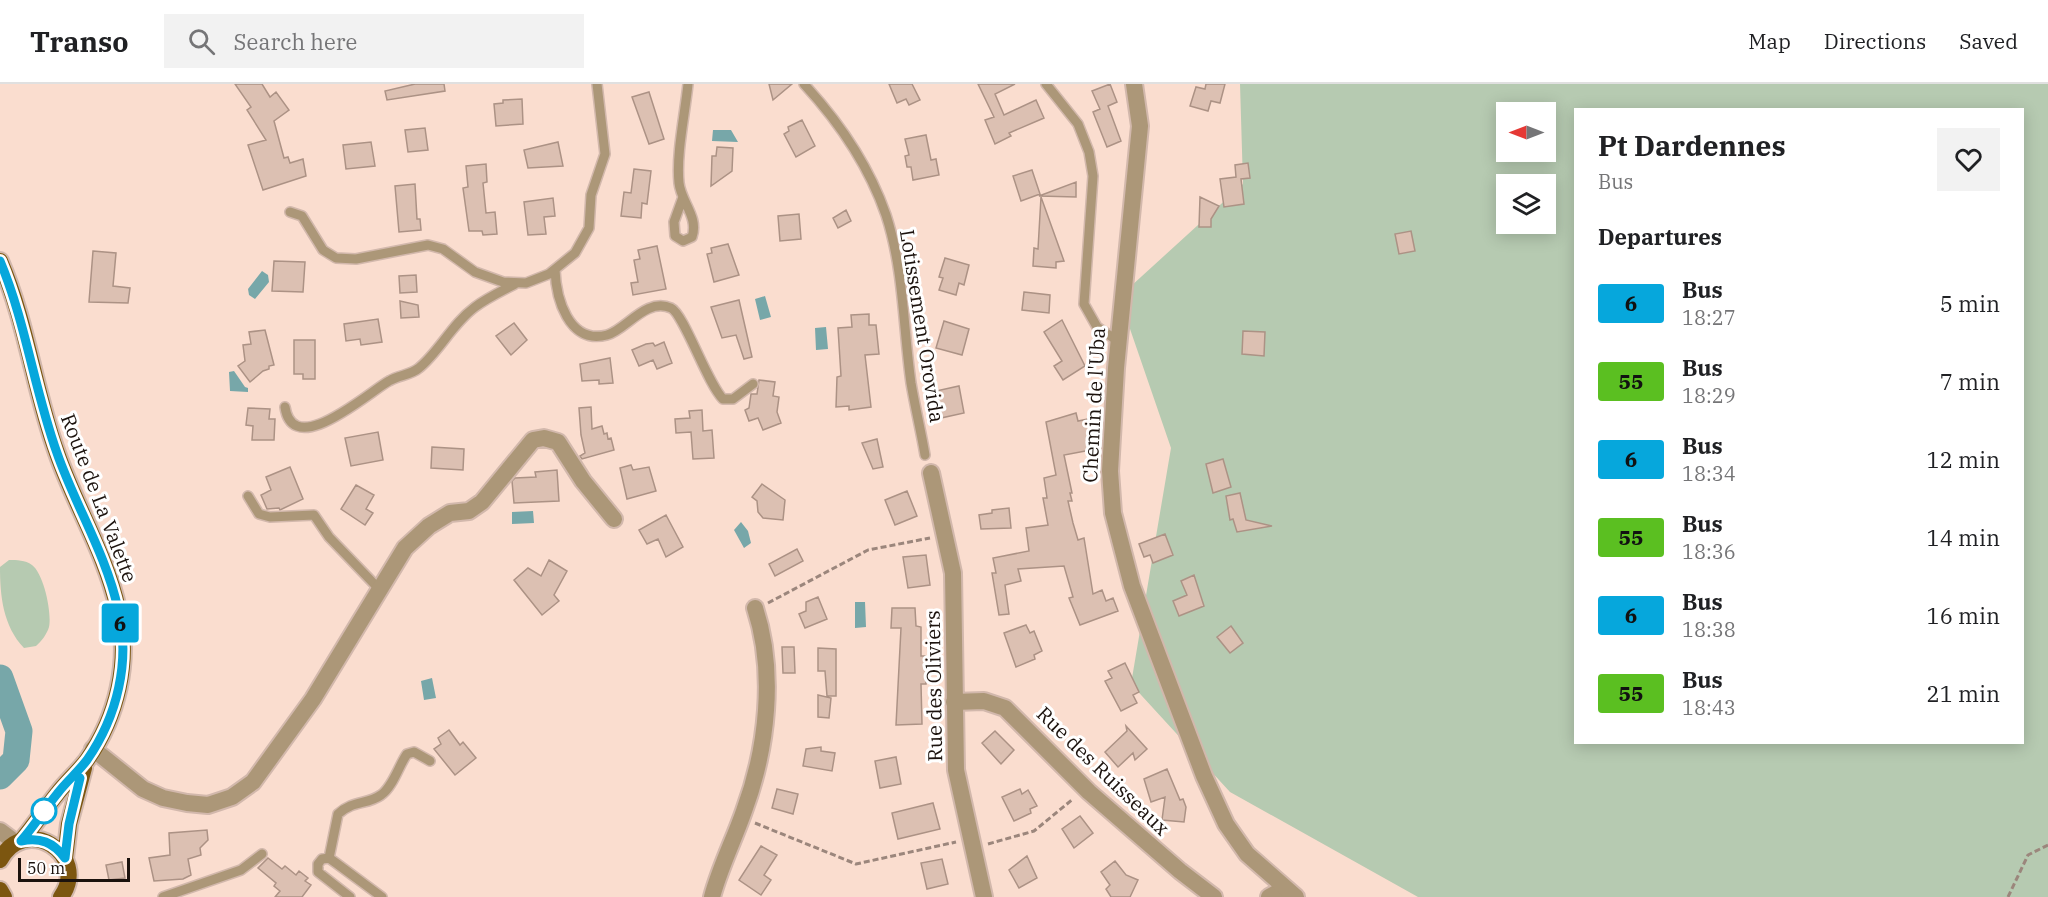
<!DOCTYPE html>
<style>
body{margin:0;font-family:"IBM Plex Serif",serif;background:#f2f2f2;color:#202124;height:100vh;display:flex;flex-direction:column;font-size:22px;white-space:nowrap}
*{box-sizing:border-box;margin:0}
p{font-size:20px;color:#757577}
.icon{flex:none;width:33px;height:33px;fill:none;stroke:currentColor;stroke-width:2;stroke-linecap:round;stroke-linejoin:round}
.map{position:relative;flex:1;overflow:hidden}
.panel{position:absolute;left:1574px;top:24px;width:450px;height:636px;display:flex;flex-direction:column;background:#fff;border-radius:0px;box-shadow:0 3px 15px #0003}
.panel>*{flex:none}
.badge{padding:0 12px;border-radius:4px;font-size:21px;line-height:39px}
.needle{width:39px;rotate:270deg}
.fabs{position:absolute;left:1496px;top:18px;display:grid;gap:12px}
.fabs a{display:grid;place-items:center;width:60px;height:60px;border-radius:0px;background:#fff;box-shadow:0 3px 15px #0003;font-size:30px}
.scale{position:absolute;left:18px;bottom:15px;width:112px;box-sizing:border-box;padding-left:6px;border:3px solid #1b120d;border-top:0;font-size:16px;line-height:21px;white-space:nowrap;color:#1b120d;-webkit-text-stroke:4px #fff;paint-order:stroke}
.map>.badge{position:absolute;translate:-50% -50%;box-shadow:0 0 0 3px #fff}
h2{padding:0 24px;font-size:22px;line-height:54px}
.round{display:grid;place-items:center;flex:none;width:63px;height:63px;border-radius:0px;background:#f2f2f2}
.summary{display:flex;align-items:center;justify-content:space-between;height:102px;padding:0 24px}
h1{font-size:28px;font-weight:700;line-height:45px}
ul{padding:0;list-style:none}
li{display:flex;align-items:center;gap:18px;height:78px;padding:0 24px}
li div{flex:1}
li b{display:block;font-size:22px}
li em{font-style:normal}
li .badge{min-width:66px;font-weight:700;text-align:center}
header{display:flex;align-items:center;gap:36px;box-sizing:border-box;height:84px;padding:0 30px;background:#fff;border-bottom:2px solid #e0e0e0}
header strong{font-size:28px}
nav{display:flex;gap:33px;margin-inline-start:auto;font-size:21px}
.search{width:420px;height:54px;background:#f2f2f2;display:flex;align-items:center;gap:15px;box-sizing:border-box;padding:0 21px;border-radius:0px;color:#757577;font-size:22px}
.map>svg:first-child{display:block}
.green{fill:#b6cab1;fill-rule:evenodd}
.water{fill:#77a7a9}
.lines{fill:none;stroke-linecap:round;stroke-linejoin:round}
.river{stroke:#77a7a9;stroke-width:27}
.building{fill:#dcc0b2;stroke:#ac9285;stroke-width:1.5}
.service-casing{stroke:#d2b8ac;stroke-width:12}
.minor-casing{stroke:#d2b8ac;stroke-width:20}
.tertiary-casing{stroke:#d2b8ac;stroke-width:20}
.primary-casing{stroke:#d2b8ac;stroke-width:20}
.path{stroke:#9b867c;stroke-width:3;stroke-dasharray:6 3;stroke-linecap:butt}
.service{stroke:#ac9778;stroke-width:9}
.minor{stroke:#ac9778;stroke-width:16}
.tertiary{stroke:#ac9778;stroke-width:16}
.primary{stroke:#7c5610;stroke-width:16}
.line-casing{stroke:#fff;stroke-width:14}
.line{stroke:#06a7dc;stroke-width:9}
.stop-dot{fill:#fff;stroke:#06a7dc;stroke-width:3}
.labels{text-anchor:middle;stroke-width:6;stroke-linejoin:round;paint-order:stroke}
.street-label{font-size:20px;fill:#1b120d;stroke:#fff}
</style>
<header>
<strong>Transo</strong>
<div class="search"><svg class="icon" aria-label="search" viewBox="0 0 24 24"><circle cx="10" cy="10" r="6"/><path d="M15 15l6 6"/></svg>Search here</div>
<nav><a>Map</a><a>Directions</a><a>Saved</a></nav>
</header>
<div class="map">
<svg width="2048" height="813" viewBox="0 0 2048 813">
<rect width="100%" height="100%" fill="#faddcf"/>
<path class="green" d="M1240,0H2048V813H1418L1230,708L1131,600L1171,364L1119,213L1243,100ZM1575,26H2022V658H1575ZM1506,28H1545V68H1506ZM1506,100H1545V140H1506Z
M9,476C17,476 25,476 32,481C44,490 52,529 49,543C47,550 41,558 36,562L24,564C3,542 0,512 0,483Z"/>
<path class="water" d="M713,46H731L738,58L712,57Z
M262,187L268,191L269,198L255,215L249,211L248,205Z
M765,212L771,233L760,236L755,215Z
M826,243L828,265L816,266L815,244Z
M234,287L245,303L248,304V308L230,307L229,288Z
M533,427L534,439L512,440V428Z
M741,438L748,447L751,459L744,464L734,446Z
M855,518H865L866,543L855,544Z
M432,594L436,614L424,616L421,597Z"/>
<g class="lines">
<path class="river" d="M0,594L19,647L16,676L0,692"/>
</g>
<path class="building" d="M235,0H262L270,13L276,8L289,26L274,37L284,74L288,73L290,79L303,75L306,92L263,106L248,61L266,56L247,26L251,23Z
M415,0H444L445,7L387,16L385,7Z
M769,0H792L773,16Z
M889,0H912L920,16L909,21L906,15L897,19Z
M978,0H1015L995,10L1004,31L1036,16L1044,34L1009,49L1011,52L995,60L985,36L994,33Z
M1110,0L1117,18L1108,22L1121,57L1107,63L1093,28L1100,25L1092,7Z
M1206,0H1225L1220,19L1211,17L1208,27L1190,22L1196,3L1205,5Z
M649,8L664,55L649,60L632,13Z
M522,15L523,40L496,42L494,20L503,19V16Z
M802,36L815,62L796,73L784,50L789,47L788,43Z
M425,44L428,66L408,68L405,46Z
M926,51L931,76L936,75L939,91L913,96L911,83H907L905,72L909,71L905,55Z
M371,58L375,82L346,85L343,61Z
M558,58L563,82L528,84L524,66Z
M717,63L733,64L732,87L711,102L712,72H716Z
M1248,79L1250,94L1241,95L1244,120L1224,123L1220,95L1236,93L1235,81Z
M486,80L487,98L483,99L486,129L495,128L497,150L483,151L482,147H469L463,104L468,103L466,82Z
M634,85L651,87L647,120L642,119L641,134L621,132L624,108L631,109Z
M1032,86L1040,110L1021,117L1013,92Z
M1076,98V113L1039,112Z
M415,100L417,135H420L421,146L399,148L395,102Z
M1041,113L1064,177L1056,178V184L1033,182L1034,164L1038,165Z
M1200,113L1219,122L1211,135V143H1199Z
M553,114L555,132L544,133L546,150L528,151L524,118Z
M846,126L851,137L838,144L833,134Z
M799,130L801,155L780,157L778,132Z
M1411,147L1415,167L1399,170L1395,150Z
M728,160L739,191L714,198L707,170L712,169L711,164Z
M657,162L666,205L633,211L631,199L638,198L634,176L640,175L638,166Z
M93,167L116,169L113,202L130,204L128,219L89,218Z
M945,174L969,181L964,201L959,199L956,211L939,206L943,194L939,193Z
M274,177L305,178L303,208L272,207Z
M416,191L417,208L400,209L399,192Z
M1024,208L1050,211L1049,229L1022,226Z
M739,216L752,273L744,275L736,251L722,254L711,223Z
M400,217L418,221L419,233L401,234Z
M869,230V241H876L879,270L865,271L871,323L849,326V322L836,323L837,293L841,292L838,244L852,243L851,231Z
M378,235L382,258L361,261L360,255L346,257L344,240Z
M1062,236L1085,282L1063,296L1054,282L1062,277L1044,248Z
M944,237L969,245L962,271L936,264Z
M514,239L527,256L511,271L496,252Z
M265,246L274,281L269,282V285L263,287L250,298L238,282L245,277L243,261L251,260L249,248Z
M1243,247L1265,248L1264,272L1242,270Z
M294,256H315V295H303V290H294Z
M664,258L672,279L657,285L653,276L639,282L632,266L646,260L653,259L655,262Z
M610,274L613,299L599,300V296L582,297L580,280Z
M759,296L775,298L773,312L779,313L777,328L781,339L763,346L758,334L749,337L745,326L749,324L751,310H757Z
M959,302L964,329L941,334L936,307Z
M591,323L592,345L602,342L604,350L607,349L608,355L611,354L614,366L582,375L580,372L585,369L581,351L579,324Z
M248,324L270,325L269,335H275L274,356H252L253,342L246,341Z
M702,326L703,347L712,346L714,374L693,375L691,348L676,349L675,335L690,334L689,327Z
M1076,329L1078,337L1093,334V337L1100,336L1102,348L1101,364L1064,371L1072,409H1070L1072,417H1068L1073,439L1078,456L1084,454L1093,510L1102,506L1106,517L1113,514L1118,527L1080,541L1069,514L1073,513L1064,482L1018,485L1021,497L1005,501L1009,530L999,531L992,489H996L993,474L1029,467L1026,444L1048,441L1043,414H1047L1044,394L1056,391L1046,338Z
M378,348L383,376L351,382L345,354Z
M877,355L883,383L873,385L862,359Z
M432,363L464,365L463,386L431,384Z
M1223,375L1231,403L1213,409L1206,380Z
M631,381L633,386L649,383L656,407L627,415L620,384Z
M290,383L303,415L280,426L279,424L267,425L261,411L271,406L266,393Z
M557,386L559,417L514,419L512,397L515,394L536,393L535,388Z
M762,400L785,416L783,436L763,434L758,428L757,417L752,413Z
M356,401L374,411L366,425L373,429L365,441L341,425Z
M907,407L917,432L895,441L885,416Z
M1240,409L1246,436L1272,442L1237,448L1233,435L1230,436L1226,412Z
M1009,424L1011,444L981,445L979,431L992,429V426Z
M666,431L683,463L666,473L658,455L647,460L639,446Z
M1165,450L1173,471L1153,479L1150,471L1144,473L1139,460Z
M797,465L803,477L775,492L769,480Z
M926,471L930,501L908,504L903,473Z
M549,476L567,487L554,511L559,517L542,531L514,496L528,484L541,492Z
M1194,491L1204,522L1179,532L1173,517L1187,511L1181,497Z
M818,513L827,535L805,544L799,530L806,527V518Z
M892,524H915L916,542L921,543V572H925L926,600H921L922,640L896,641L901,544H891Z
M1026,541L1030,549L1034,547L1042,567L1034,571L1035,575L1016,583L1004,549Z
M1231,542L1243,559L1230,569L1217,553Z
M782,563H794L795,589H783Z
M818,564L836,565V612H827L825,587H818Z
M1125,579L1139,608L1133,611L1137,619L1121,627L1105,597L1112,594L1108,587Z
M818,611L831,614L829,634L818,633Z
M1126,642L1147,665L1135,676L1133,669L1118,683L1105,668L1127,647Z
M449,646L460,661L463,658L476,674L455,691L434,665L441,660L438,654Z
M995,647L1014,666L1001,680L982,659Z
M821,663V667L835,669L832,687L803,682L806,665Z
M896,673L901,700L880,704L875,677Z
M1167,685L1180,716L1183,715L1186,723L1184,738L1162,736L1165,713L1151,718L1144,695Z
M777,705L798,710L793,730L772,724Z
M1020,705L1022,710L1028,706L1037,722L1030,725L1031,729L1014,737L1002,713Z
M933,719L940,745L898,755L892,729Z
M1080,732L1093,749L1074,764L1062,745Z
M207,746L208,756L200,764L201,771L188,775L191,791L183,795L154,797L149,774L170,771L169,749Z
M761,762L777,771L764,791L771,796L761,811L739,796Z
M1027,772L1037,794L1019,804L1009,786Z
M268,774L282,785L285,782L296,791L299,787L308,794L305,797L311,801L302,813H275L280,807L274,802L276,799L258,784Z
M942,775L948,800L927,805L921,779Z
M1115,777L1126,791L1138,796L1130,813H1111L1106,805L1110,801L1101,788Z
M122,778L125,794L109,796L106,781Z"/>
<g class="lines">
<defs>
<path id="service" d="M804,0C839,38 869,82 886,131C904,186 903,243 911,299C915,323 921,347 925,371
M1046,0L1078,40L1089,68L1093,92L1084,220L1097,243L1118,257
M683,113L674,138L675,152L683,157L692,153C699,133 681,118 679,99C676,70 685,30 688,0
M290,128L302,132L323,166L336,174L356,175L428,161L443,165L475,188L503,198L526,199L549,190L575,169L589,144L591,111L605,70L597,0
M555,186C556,213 568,261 607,251C626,246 646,213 671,224C684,230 707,299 723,315H733L753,300
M285,323C293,377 370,307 389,297C399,291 411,291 419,284C439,268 452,240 475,223C487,214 502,207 515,200
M248,412L259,430L270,433L314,431L329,453L379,505
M329,774L338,730C353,716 367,721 381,711C393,703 399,681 407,670L414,668L430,677
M163,813L241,786L262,770
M350,813L318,788V780L322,775L329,774L336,779L382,813"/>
<path id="minor" d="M931,389L953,489L956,686L984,813
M954,618L984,617L1005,624L1089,708L1180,787L1214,813
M93,665L143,705L163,714L187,719L208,721L232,713L253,698L313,615L405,464L429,442L450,429L469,427L482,418L533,356L544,354L558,358L583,397L614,435
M0,747L16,759
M712,813C720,783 734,756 744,727C767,665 776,588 755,524
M1269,813L1285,804"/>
<path id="tertiary" d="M1134,0L1140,42L1116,284L1110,387L1113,429L1132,502L1204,692L1226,740L1247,770L1296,813"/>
<path id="primary" d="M0,177C27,239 34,306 57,369C75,421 106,470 118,525C131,577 117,633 87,676C78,688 66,698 57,710C44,726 34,742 21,757
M65,774L69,740L84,684
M0,776C25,729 91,770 61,813
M0,806L4,813"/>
</defs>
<use href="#service" class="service-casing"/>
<use href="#minor" class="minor-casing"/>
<use href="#tertiary" class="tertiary-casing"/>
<use href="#primary" class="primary-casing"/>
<path class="path" d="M768,519L868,466L930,454
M755,739L856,780L956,758
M988,760L1034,747L1073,715
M2008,813L2028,771L2048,761"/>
<use href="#service" class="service"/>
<use href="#minor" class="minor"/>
<use href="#tertiary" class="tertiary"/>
<use href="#primary" class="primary"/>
</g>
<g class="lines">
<defs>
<path id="line" d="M0,177C26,239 34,305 57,369C75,421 106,470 118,525C131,577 117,633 87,676C78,688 66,698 57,710C44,726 34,742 21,757C40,753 53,758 65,774L69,740L80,694"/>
</defs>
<use href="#line" class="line-casing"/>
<use href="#line" class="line"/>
</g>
<circle class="stop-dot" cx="44" cy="727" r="12"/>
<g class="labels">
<g class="street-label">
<text transform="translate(922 242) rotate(81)" y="7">Lotissement Orovida</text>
<text transform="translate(1094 321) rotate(-87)" y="7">Chemin de l'Uba</text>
<text transform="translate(99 414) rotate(69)" y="7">Route de La Valette</text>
<text transform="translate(934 602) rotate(-91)" y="7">Rue des Oliviers</text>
<text transform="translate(1103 687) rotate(44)" y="7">Rue des Ruisseaux</text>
</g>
</g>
</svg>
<div class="fabs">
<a><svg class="needle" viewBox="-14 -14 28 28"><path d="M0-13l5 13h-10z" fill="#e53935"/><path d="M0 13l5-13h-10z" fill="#757577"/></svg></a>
<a><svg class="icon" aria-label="layers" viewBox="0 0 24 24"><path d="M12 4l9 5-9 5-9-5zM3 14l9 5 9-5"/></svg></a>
</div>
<div class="scale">50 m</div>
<b class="badge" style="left:120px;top:539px;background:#06a7dc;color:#111">6</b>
<section class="panel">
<div class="summary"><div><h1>Pt Dardennes</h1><p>Bus</p></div><a class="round"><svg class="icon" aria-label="heart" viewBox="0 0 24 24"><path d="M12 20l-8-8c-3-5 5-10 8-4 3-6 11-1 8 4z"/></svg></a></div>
<h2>Departures</h2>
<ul>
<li><span class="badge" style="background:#06a7dc;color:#111">6</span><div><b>Bus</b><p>18:27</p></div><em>5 min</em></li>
<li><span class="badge" style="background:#5bbf21;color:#111">55</span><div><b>Bus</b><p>18:29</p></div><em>7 min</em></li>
<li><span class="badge" style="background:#06a7dc;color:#111">6</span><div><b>Bus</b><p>18:34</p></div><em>12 min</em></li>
<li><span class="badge" style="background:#5bbf21;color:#111">55</span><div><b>Bus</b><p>18:36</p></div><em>14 min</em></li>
<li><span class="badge" style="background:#06a7dc;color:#111">6</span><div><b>Bus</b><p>18:38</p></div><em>16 min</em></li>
<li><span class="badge" style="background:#5bbf21;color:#111">55</span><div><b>Bus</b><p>18:43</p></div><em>21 min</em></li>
</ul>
</section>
</div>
